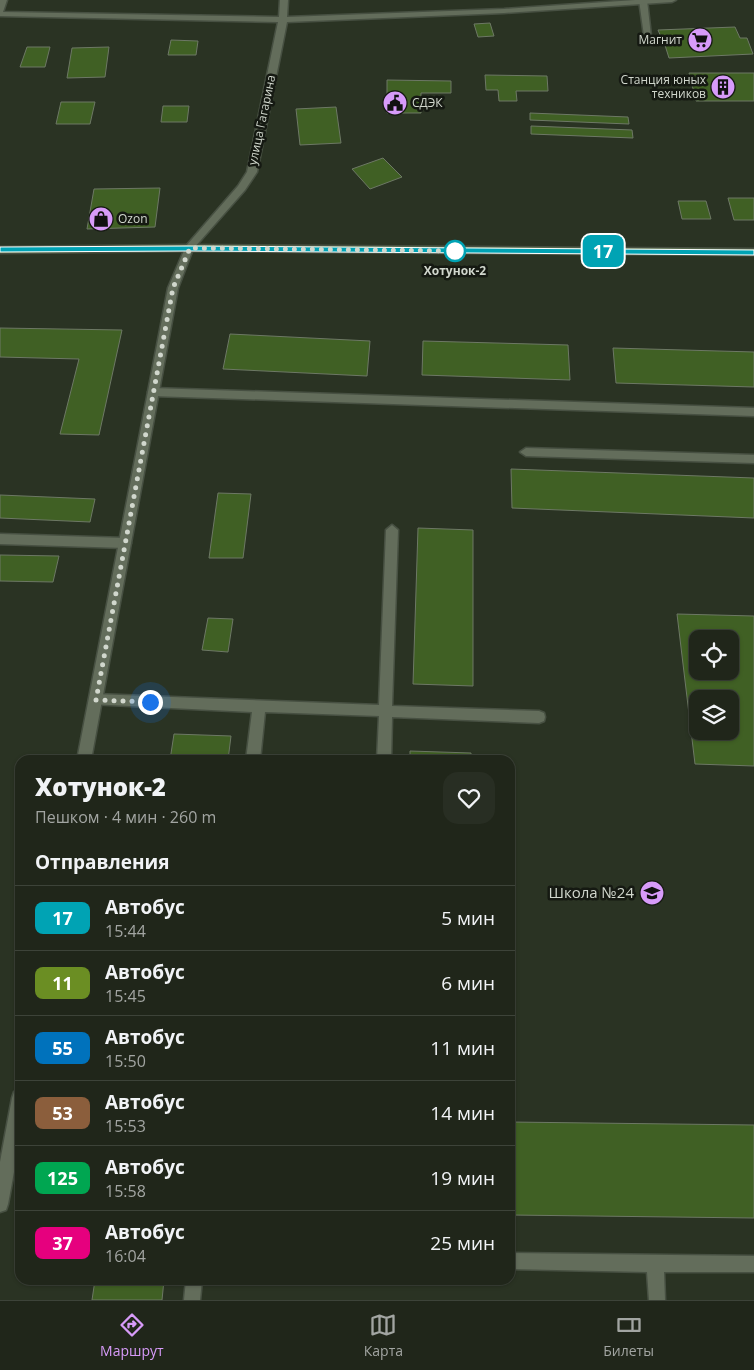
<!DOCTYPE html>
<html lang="ru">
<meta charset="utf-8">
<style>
body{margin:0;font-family:"Open Sans",sans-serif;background:#282e23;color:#f1f3f6;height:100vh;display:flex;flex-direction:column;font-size:19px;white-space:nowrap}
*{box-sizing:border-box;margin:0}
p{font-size:16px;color:#a2a5a2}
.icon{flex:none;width:28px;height:28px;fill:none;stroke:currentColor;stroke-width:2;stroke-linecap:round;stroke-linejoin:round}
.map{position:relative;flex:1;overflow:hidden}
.sheet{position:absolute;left:15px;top:755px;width:500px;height:530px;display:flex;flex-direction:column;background:#20261a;border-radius:15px;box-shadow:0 1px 4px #0004,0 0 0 1px #3d4339}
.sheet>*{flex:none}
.badge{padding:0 10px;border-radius:8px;font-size:18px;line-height:32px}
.controls{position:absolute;left:689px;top:630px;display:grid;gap:10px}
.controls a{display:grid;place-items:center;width:50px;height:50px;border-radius:10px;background:#20261a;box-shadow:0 1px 4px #0004,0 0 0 1px #3d4339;font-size:25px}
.you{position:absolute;width:25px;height:25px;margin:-12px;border:4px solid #fff;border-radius:50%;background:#1a73e8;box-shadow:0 0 0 8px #1a73e833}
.map>.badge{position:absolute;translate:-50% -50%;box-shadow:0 0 0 2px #fff}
h2{padding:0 20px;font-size:19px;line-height:45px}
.round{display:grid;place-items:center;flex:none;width:52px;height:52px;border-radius:15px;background:#282e23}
.headline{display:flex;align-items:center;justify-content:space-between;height:85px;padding:0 20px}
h1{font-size:24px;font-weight:800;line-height:38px}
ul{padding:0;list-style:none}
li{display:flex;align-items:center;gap:15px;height:65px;padding:0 20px;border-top:1px solid #3d4339}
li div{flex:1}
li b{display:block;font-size:19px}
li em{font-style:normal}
li .badge{min-width:55px;font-weight:700;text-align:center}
.menu{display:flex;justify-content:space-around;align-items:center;height:70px;border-top:1px solid #3d4339;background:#20261a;font-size:14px;color:#a2a5a2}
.menu a{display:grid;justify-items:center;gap:2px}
.menu .on{color:#d79bf9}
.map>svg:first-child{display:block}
.building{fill:#406024;stroke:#6d7865;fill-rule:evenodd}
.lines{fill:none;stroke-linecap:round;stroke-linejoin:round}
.service-casing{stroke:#475042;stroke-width:3}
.minor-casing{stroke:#475042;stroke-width:3}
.secondary-casing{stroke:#475042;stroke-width:3}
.service{fill:#636d5b;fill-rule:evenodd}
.minor{fill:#636d5b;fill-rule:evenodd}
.secondary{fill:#688054;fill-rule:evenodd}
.line{fill:#00a3b4;stroke:#fff}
.walk{stroke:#d1d7cd;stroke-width:5;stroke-dasharray:0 9}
.stop-dot{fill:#fff;stroke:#00a3b4;stroke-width:2.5}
.labels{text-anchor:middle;stroke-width:5;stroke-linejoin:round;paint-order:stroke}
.far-poi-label{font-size:12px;fill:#d1d7cd;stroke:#151912;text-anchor:end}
.far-street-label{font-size:12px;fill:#d1d7cd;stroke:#151912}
.far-stop-label{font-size:12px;font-weight:bold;fill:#d1d7cd;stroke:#151912}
.poi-label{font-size:15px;fill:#d1d7cd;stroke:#151912;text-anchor:end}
</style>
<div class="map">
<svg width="754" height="1300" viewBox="0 0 754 1300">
<rect width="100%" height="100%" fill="#2a3323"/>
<path class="building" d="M490,23L494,36L478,37L474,24Z
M735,27L740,38H747L753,54L669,58L664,42L654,43L652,37H661L658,30Z
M171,40L198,41L196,55H168Z
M27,47H50L45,67H20Z
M109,47L105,77L67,78L72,48Z
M689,73H754V101H696Z
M485,75L547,76L548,91H516L517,101H499L498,90H486Z
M387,80L451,81V93H421V113H387Z
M61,102H95L90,124H56Z
M163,106H189L187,122H161Z
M336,107L341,143L300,145L296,109Z
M530,113L628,117L629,124L530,120Z
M531,126L632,130L633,138L531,134Z
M383,158L402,177L370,189L352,169Z
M160,188L155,227L87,229L94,189Z
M728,198H754V220H734Z
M678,201H706L711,219H682Z
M0,328L122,330L99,435L60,434L79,359L0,357Z
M230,334L370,341L367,376L223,369Z
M423,341L568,345L570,380L422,375Z
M613,348L754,352V387L616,383Z
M511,469L754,478V518L512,508Z
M218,493L251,494L243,558H209Z
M0,495L95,499L90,522L0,518Z
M418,528L473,530V686L413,684Z
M0,555L59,556L53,582L0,581Z
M677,614L754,616V766L695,764ZM698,639H730V671H698ZM698,699H730V731H698Z
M208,618L233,619L228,652L202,650Z
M174,734L231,736L228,760H170Z
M410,751L471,753V760H410Z
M510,1122L754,1125V1218L510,1215Z
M95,1280H164L162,1300H92Z"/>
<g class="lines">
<defs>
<path id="service" d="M639,0H647L652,45L645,43Z
M153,388L754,408V416L153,396L148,392Z
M526,448L754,455V463L526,456L520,452Z
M392,525L398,530L392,706L539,711L544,713L545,717L544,721L539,723L392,717L391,760H377L379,716L265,712L260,760H246L252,712L90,704L89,700L90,696L95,694L379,705L386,530Z
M0,534L125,538L129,540L131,543L129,546L125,548L0,544Z
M510,1253L754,1256V1272H664L665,1300H649L647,1272L510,1269Z
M186,1280H202L200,1300H184Z"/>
<path id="minor" d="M0,0H7L3,12L279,17L280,0H288L287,17L504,9L635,0H676L672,2L504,13L287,22L257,172L245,190L193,249L178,288L91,760H77L168,288L186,246L238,186L247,172L278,22L0,16Z
M20,1090V1140L8,1204L6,1210L0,1212V1162L12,1098L14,1092Z"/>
<path id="secondary" d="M189,245L754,249V255L189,251L0,253V247Z"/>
</defs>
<use href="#service" class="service-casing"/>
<use href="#minor" class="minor-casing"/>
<use href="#secondary" class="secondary-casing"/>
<use href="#service" class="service"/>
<use href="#minor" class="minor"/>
<use href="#secondary" class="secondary"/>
</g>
<path class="line" d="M190,246L754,250V255L190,251L0,252V247Z"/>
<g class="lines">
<path class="walk" d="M150,702L96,700L173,288L190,248L462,251H455"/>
</g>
<defs>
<symbol id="supermarket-disc" viewBox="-11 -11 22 22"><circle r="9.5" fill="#d79bf9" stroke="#151912"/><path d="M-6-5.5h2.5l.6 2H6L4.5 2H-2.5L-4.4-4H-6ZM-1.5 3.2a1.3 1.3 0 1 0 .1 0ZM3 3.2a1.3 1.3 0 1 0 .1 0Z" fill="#111"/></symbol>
<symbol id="building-disc" viewBox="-11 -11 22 22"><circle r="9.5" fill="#d79bf9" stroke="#151912"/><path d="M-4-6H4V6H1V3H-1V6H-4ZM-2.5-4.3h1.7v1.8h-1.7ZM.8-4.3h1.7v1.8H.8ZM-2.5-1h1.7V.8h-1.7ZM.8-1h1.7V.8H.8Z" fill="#111"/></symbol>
<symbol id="civic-disc" viewBox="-11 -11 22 22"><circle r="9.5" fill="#d79bf9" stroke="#151912"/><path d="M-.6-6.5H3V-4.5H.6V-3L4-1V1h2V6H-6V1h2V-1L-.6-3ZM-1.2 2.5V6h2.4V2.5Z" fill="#111"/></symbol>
<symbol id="shop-disc" viewBox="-11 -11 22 22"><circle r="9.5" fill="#d79bf9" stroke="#151912"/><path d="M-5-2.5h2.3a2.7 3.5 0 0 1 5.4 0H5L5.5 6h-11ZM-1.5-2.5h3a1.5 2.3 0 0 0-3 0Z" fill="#111"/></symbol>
<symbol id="school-disc" viewBox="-11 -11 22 22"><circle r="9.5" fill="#d79bf9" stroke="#151912"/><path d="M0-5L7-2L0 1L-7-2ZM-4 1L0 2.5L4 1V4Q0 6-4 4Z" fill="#111"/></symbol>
</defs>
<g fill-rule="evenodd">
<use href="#supermarket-disc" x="686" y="26" width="28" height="28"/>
<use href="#building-disc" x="709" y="73" width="28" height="28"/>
<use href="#civic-disc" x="381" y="89" width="28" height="28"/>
<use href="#shop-disc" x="87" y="205" width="28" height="28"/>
<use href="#school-disc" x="638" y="879" width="28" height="28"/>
</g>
<circle class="stop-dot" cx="455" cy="251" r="10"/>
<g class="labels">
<g class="far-poi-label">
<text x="682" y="44">Магнит</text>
<text x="706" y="84">Станция юных<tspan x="706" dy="14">техников</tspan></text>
<text x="412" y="107" text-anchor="start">СДЭК</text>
<text x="118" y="223" text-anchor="start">Ozon</text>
</g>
<g class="far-street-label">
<text transform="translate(262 120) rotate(-78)" y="4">улица Гагарина</text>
</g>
<g class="far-stop-label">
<text x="455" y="275">Хотунок-2</text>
</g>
<g class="poi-label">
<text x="634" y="898">Школа №24</text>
</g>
</g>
</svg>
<div class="controls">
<a><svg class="icon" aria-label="locate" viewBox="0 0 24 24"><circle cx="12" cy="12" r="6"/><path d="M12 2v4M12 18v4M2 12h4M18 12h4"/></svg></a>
<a><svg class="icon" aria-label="layers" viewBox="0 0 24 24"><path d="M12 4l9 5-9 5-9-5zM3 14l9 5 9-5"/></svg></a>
</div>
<div class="you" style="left:150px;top:702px"></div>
<b class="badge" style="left:603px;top:251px;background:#00a3b4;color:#fff">17</b>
<section class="sheet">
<div class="headline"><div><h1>Хотунок-2</h1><p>Пешком · 4 мин · 260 m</p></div><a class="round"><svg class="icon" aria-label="heart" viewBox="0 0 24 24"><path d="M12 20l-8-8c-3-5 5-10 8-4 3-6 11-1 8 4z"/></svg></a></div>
<h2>Отправления</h2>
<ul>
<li><span class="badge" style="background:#00a3b4;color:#fff">17</span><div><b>Автобус</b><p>15:44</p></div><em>5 мин</em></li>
<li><span class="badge" style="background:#6b8e23;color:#fff">11</span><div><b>Автобус</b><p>15:45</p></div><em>6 мин</em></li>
<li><span class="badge" style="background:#0072bc;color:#fff">55</span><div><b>Автобус</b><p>15:50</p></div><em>11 мин</em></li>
<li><span class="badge" style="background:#8b5e3c;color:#fff">53</span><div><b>Автобус</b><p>15:53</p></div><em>14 мин</em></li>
<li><span class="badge" style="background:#00a651;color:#fff">125</span><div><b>Автобус</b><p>15:58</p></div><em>19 мин</em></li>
<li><span class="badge" style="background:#e6007e;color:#fff">37</span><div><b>Автобус</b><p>16:04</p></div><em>25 мин</em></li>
</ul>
</section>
</div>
<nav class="menu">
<a class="on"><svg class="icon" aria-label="directions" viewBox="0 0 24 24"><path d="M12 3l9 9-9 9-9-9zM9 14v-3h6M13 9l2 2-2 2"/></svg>Маршрут</a>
<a><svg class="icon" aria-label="map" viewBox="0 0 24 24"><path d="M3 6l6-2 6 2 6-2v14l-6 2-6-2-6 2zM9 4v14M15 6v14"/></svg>Карта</a>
<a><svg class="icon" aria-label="tickets" viewBox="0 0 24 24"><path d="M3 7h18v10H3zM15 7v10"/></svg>Билеты</a>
</nav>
